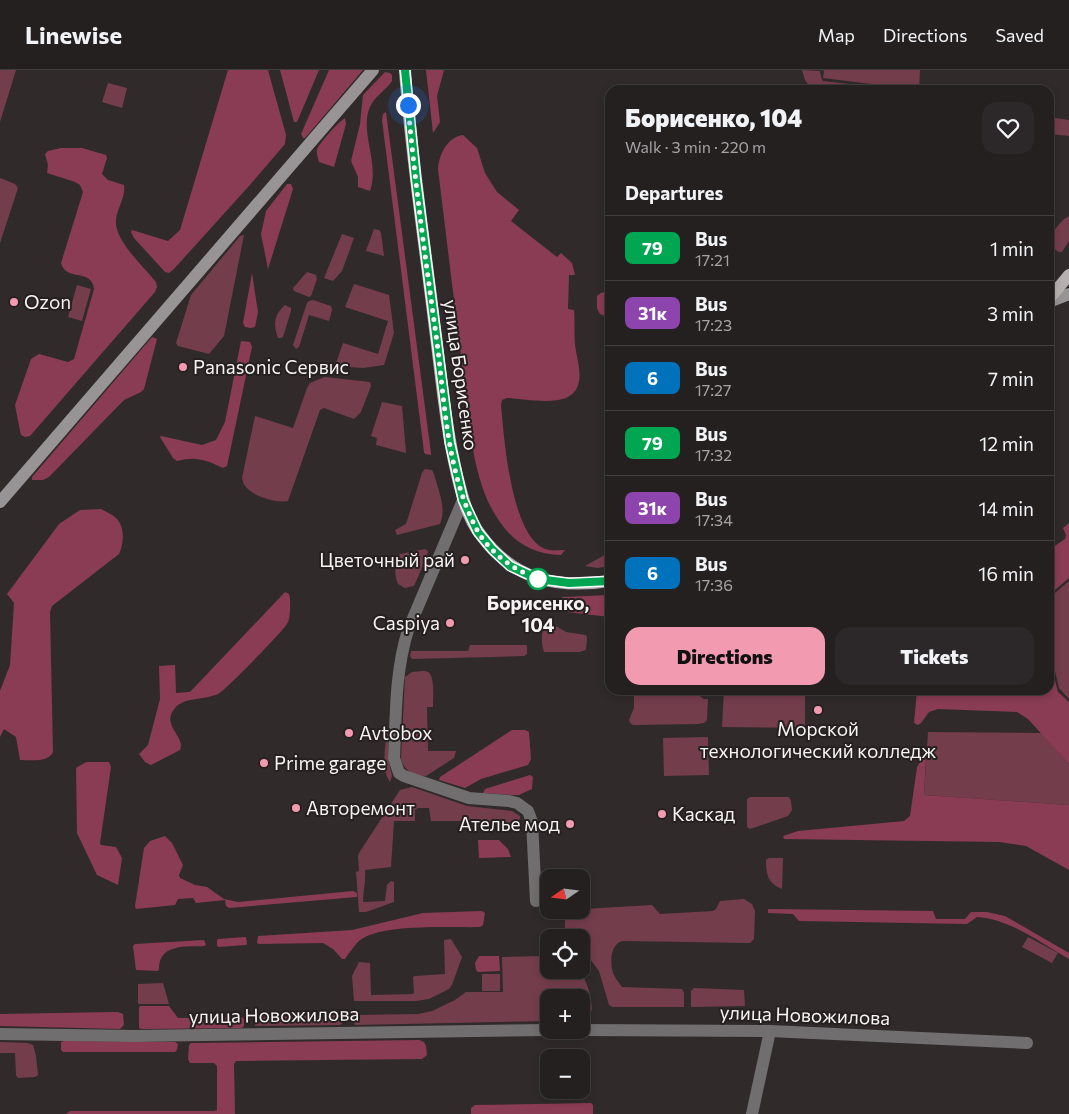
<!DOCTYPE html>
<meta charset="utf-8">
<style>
body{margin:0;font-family:Commissioner,sans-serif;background:#2c2829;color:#f1f3f6;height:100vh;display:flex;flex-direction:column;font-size:19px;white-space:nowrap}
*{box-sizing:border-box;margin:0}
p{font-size:16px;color:#a3a3a5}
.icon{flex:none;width:28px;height:28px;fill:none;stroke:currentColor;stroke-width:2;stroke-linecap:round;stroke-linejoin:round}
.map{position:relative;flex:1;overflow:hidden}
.side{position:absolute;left:605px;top:15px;width:449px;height:610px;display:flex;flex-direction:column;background:#242020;border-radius:15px;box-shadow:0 2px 8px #0003,0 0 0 1px #413e3e}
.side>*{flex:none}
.badge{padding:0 10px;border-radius:8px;font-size:18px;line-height:32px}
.needle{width:32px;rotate:256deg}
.tools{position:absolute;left:540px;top:799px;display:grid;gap:10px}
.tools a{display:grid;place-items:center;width:50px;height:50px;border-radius:10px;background:#242020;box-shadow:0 2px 8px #0003,0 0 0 1px #413e3e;font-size:25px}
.you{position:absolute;width:25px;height:25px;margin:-12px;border:4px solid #fff;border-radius:50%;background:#1a73e8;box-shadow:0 0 0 8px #1a73e833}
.map>.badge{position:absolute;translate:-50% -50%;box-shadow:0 0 0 2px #fff}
h2{padding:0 20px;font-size:19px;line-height:45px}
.round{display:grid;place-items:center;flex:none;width:52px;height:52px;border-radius:15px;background:#2c2829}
.head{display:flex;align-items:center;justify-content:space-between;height:85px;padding:0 20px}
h1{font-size:24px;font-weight:800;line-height:38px}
.button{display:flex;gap:10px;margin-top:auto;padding:10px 20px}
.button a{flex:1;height:58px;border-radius:15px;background:#f29ab0;color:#111;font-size:20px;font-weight:800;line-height:58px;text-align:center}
.button a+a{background:#2c2829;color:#f1f3f6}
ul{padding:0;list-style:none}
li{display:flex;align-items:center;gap:15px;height:65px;padding:0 20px;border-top:1px solid #413e3e}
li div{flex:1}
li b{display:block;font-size:19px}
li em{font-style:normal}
li .badge{min-width:55px;font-weight:700;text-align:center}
header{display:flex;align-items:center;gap:30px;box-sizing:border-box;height:70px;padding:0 25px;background:#242020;border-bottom:1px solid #413e3e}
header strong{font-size:24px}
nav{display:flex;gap:28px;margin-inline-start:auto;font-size:18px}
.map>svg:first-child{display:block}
.green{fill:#743d4c}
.forest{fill:#8a3c54}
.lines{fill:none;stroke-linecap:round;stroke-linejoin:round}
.minor{stroke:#716e6f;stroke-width:12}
.secondary{stroke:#989394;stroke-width:12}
.primary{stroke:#b7b0b1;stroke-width:12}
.line-casing{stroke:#fff;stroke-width:11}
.line{stroke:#00a651;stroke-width:8}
.walk{stroke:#f7f3f4;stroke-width:5;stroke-dasharray:0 9}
.poi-dot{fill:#f29ab0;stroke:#262021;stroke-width:2}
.stop-dot{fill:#fff;stroke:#00a651;stroke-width:2.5}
.labels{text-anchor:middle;stroke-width:4;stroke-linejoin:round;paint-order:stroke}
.poi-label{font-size:19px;fill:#f7f3f4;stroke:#262021;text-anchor:start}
.street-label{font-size:19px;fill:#f7f3f4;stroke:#262021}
.stop-label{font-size:19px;font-weight:bold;fill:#f7f3f4;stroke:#262021}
</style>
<header>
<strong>Linewise</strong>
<nav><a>Map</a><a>Directions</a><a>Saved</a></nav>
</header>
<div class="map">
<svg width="1069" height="1044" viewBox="0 0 1069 1044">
<rect width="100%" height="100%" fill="#302a2b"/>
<path class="green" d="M0,0H16L0,52Z
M802,0L820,1L821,7L823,11L902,20H812L805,10Z
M822,0H920L919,20L823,8L824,1Z
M108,13L127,18L122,38L102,32Z
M1049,47L1069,50V66L1049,64Z
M0,108L15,114L18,118L0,173Z
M1069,146V171L1062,182H1059L1049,176C1049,166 1060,150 1069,146Z
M374,159L379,160L381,163L384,186L366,181Z
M342,164L354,168L342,201L333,211L324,208Z
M244,165L224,266L209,284L178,276L176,273L191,225L240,166Z
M307,202L316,205L317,209L311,226L309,227L294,221L293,218Z
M354,214L389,225L394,263L384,295L363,298L335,296L343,273L378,284L388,251L345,237Z
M77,215L91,219L82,251L68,247Z
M313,230L331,236L332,240L329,251L309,245L299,277L296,279L293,275L307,233L309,231Z
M285,235L291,238V241L283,267L281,268H278C273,254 274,245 285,235Z
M325,307L370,312L371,316L361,342L354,349L324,338L320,340L288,431C277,433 256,427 248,419C244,416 243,412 242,408L255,346L293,358L307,318L310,313Z
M382,332L402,336L406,383L376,375L377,368L371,366Z
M425,399L432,400L434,404C438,420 447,438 440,454L397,465L395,460L406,454L422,403Z
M425,479L428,481L427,486L414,516L405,518L398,514C394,505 394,492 400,484Z
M610,482V496L598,498L585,496Z
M1069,511V629L1059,618L1049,576V528Z
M549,552L566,562L586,565L587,568L586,580L579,582H544C541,573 540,558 549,552Z
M470,575H526L527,576V584L524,586L412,589L410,586L411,581H468Z
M412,602C417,602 424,600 428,602C435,605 433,629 433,637H427L428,681H456L454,688L426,706C413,706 403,700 401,688L405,607Z
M634,620H692L704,629H708L707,650L704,653L698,654L634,655L631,654L629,650L634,638Z
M724,620H805V658L722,657Z
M389,659L388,688L392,706L390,712C380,698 386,676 387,660Z
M928,662L1042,663L1069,694V735L924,725Z
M708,667L709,705L664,706L663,668Z
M412,717L467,736L512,741L520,746V749L512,754L498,751H431L429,738H418L415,740V751H394L391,797L365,800C366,812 363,821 363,832L385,831L387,815L391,811L394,812V832L366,842H359L356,802L359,801L358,786L359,783L400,720Z
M750,727H789L791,731L792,740L788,746L750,759L747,757V729Z
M769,788H783L782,819C768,813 766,805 766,790Z
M744,829L752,834L755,841L754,869L750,873L622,871C610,875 610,892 613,903C615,908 619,913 622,917L682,919L684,923V937H613L609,935L599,901L581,877V868L572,867L565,858V843L567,840L652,835L660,844L713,841L716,839L720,831Z
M1028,867L1058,883L1052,893L1022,877Z
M451,869L462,887L452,915L449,919L429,929L416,931H354L352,906L359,892L370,893L371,925L412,924L414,923L413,907L415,906L445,904L444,870Z
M549,886V900H580C587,913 591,924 592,939L590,944L581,950V928H549V951L355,955L354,953L353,947L355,945L418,944L432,941L455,930L466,922H503L502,887Z
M482,904H500V921H482Z
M163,913L169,934H138V914Z
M694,918L744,920L745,936L691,937V921Z
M340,945L341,947L342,954L339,955L255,956V949L257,947Z
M0,972L28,973L33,975L36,986L38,1005L35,1007L18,1008L16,1005L15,983H0Z"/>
<path class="forest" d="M228,0H268L286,65L285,74L249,116L173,200L169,203L165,202L134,168L131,162L132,160L168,171L180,160Z
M280,0H319L297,52H294Z
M329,0H363L305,68H303L301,64Z
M426,0H444L437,26L440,52L433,63Z
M385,2L390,3L392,5V11C386,20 374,27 370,37C359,61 380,93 370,121L358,117V107L351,91L360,54L363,25Z
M386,42L431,383V385L425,384L424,382L382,50L383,44Z
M345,48L346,54L334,97L319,92C318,88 316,84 317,79C320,73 338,52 345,48Z
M463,65L477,78L485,103L497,122L519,140L511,151L557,187L561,183L572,193L575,205H569L568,239L574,240C575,251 574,263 575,275C577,292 588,318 566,328C551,334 523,329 507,328L502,330L501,335C504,366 511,473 549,480C554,481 560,480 565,480L561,485C531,484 511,471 496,446C471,408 468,340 462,295C454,230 446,165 438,99C439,85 447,67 463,65Z
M61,78H82L106,85L107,88L102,104L108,110L124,115C126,127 117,138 116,150C114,170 144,197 156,212L157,217L155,222L30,366L25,367L21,365L20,361L15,335L31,289L39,284L68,292L74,289L94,219C92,198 66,212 61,193L83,122L80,115L75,112L47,103L48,95L45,84L48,81Z
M287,114H291L293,119L268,199L261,164L266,141Z
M252,203L258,242L255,257L251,258L245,257L243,253Z
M610,220V248L600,244L597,238V226L601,223Z
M152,267L157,269L144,319L141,322L124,330L49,407L43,410H32V407Z
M241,271L250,272L252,277L227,396L223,398C206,390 196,386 177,391L173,388L160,367L161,366L202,375L216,370L225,352Z
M101,439C106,442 112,444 116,448C125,456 124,474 119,484L52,536L50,542L53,682C48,693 31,690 20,690L16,667L4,659L0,667V621L10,595L14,533L7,524L59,454L80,440Z
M1069,453V508L1049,525V480L1065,469L1066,465L1063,458Z
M285,522L289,524L290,528C290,535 291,548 287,554C282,562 224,622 218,624C205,630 184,627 175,638C160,656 186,666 180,680L151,695L145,692L139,684L148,675L160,629L159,596L175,595L176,623L190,622Z
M610,525V547L567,542L561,539L558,534L559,530L563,527Z
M1049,587L1058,622L1069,632V694L1028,649L1017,642L938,639L929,642L921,653L918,655L914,653L917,620H1049Z
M512,660H525L529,662L531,689L528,695L481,709L465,718L439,710L440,707Z
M926,688L924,725L1069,735V800L1026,776L999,772L784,769L783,766L798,761L904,751L910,746L917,697L922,689Z
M86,692H109L111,697L100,773L101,775L116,777L122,788L118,815L97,805L77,763L76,698Z
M530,705L533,707L532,719L519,725H512L483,723L485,719Z
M165,766L172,773L183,795L179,805L180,808L195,815L207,817L224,829L238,832L353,821L357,823V827L229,838L226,836L225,830L196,833L193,828L178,829L175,835L136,839L135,836L144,778L150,771Z
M478,770H499L508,779L511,787L479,788Z
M768,839L933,841L936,849H965L971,842H987L1005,846L1069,883V889C1041,873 1010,849 977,847L967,854L799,851L793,844L768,843Z
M482,841L485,843L483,855L480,857C452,858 380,853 359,871C354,876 349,883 345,889H342L333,879L323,873L259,874L257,873L258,866L352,860L423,843Z
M246,867L247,874L246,875L218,877L217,875V871L218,869Z
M204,870L206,875L204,876C187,877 159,873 159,899L158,901L136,900L133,876L135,874Z
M479,886H499L500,901L478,902L476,900L475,893Z
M140,936H169L178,948L242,947L244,949V956L242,958L142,959L139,958V938Z
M112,942H118L123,944L124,955L120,959L0,956V944Z
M419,970L424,972L426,976L427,985L422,989L236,991L234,994L235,1044H66L70,1041H214L217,1040V996L214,993H190L188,989L189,975L191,973Z
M64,971L175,972L178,974L177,980L175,982H63L61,980V972Z
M591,1033L593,1035V1044H471V1038L475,1035Z"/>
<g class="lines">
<path class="minor" d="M463,430L408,560C395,602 396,645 394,688L399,703L404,706L469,728L509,731L517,733L528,741L532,752L536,831
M581,960L770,961L1027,973
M0,964L133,966L549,960
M752,1044L770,961"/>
<path class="secondary" d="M1049,232L1069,224
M0,432L373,0"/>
<path class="primary" d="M405,0C411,84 424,168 434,251C441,303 445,354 457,405C462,425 467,447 480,464C513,510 556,519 610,511
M1049,229L1069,205"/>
</g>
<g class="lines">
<defs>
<path id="line" d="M405,0L416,109L450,373L463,430L478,462L492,479L510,496L538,509L569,513L610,511"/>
</defs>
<use href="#line" class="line-casing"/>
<use href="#line" class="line"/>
<path class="walk" d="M408,35C415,114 426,193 437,272C445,335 447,403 477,460C490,483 514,500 538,509"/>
</g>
<g class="poi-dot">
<circle cx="14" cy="232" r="5"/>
<circle cx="183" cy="297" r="5"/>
<circle cx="465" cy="490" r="5"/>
<circle cx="450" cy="553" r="5"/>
<circle cx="818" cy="640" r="5"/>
<circle cx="349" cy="663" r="5"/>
<circle cx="264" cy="693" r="5"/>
<circle cx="296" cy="738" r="5"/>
<circle cx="662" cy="744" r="5"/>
<circle cx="570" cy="754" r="5"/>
</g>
<circle class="stop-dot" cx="538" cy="509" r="10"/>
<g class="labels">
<g class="poi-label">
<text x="24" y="239">Ozon</text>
<text x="193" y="304">Panasonic Сервис</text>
<text x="455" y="497" text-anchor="end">Цветочный рай</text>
<text x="440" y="560" text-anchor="end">Caspiya</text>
<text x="818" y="666" text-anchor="middle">Морской<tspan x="818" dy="22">технологический колледж</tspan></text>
<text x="359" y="670">Avtobox</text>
<text x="274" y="700">Prime garage</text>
<text x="306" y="745">Авторемонт</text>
<text x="672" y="751">Каскад</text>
<text x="560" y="761" text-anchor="end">Ателье мод</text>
</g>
<g class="street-label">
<text transform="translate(461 305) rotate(82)" y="7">улица Борисенко</text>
<text transform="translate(274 945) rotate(-1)" y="7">улица Новожилова</text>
<text transform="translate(805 945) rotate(2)" y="7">улица Новожилова</text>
</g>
<g class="stop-label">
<text x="538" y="540">Борисенко,<tspan x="538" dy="22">104</tspan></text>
</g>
</g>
</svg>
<div class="tools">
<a><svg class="needle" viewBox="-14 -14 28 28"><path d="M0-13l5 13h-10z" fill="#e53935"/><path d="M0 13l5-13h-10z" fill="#a3a3a5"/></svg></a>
<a><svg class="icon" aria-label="locate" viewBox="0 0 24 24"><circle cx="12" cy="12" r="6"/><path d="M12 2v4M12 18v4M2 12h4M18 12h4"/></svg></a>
<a>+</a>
<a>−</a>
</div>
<div class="you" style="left:408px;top:35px"></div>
<section class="side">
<div class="head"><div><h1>Борисенко, 104</h1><p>Walk · 3 min · 220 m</p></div><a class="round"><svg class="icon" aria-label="heart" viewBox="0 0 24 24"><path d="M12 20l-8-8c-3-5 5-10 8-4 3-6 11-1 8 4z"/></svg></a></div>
<h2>Departures</h2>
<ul>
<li><span class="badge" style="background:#00a651;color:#fff">79</span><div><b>Bus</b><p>17:21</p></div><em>1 min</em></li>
<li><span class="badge" style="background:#8e44ad;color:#fff">31к</span><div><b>Bus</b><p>17:23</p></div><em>3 min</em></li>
<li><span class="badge" style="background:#0072bc;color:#fff">6</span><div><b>Bus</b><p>17:27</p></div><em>7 min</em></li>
<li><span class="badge" style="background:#00a651;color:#fff">79</span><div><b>Bus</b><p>17:32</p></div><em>12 min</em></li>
<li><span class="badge" style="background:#8e44ad;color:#fff">31к</span><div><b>Bus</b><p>17:34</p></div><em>14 min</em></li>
<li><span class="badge" style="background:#0072bc;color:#fff">6</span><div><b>Bus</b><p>17:36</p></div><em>16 min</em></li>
</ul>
<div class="button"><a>Directions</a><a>Tickets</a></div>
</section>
</div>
